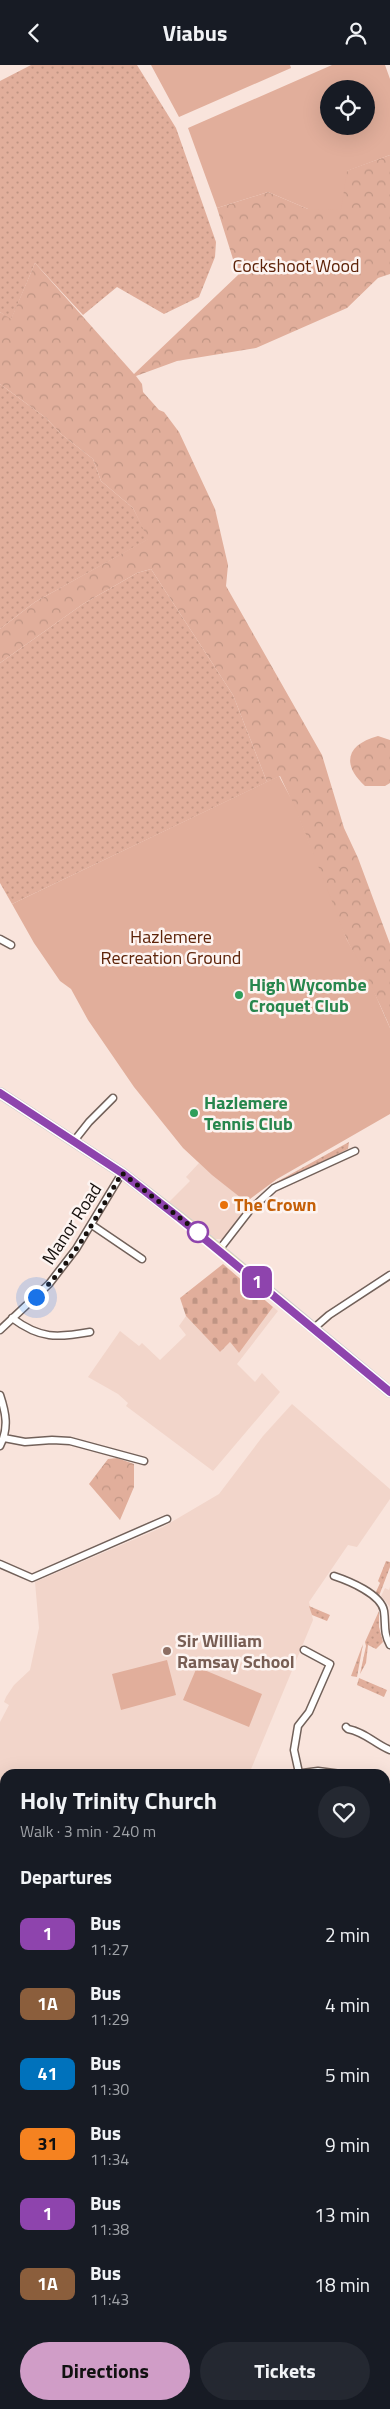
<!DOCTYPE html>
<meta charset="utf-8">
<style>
body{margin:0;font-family:"Titillium Web",sans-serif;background:#242831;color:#f1f3f6;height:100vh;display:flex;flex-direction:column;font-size:19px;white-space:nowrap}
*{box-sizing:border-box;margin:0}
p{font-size:16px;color:#9ea1a6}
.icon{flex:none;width:28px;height:28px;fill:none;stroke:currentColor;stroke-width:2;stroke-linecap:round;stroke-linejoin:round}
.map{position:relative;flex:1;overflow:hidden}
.side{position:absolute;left:0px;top:1704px;width:390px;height:641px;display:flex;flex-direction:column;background:#171b24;border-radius:15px 15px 0 0;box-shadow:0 5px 20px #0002}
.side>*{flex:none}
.badge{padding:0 10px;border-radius:8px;font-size:18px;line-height:32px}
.controls{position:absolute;left:320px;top:15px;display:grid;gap:10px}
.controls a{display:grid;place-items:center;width:55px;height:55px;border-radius:50%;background:#171b24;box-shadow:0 5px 20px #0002;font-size:25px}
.you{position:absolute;width:25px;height:25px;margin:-12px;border:4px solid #fff;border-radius:50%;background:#1a73e8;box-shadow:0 0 0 8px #1a73e833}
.map>.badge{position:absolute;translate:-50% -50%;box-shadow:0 0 0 2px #fff}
h2{padding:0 20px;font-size:19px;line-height:45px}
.round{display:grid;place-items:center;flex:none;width:52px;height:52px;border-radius:26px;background:#242831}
.headline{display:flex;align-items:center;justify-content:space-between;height:85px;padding:0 20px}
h1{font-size:24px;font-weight:700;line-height:38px}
.primary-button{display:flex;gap:10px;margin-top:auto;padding:10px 20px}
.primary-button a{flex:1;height:58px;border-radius:30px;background:#d09dc7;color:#111;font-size:20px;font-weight:700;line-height:58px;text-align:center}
.primary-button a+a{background:#242831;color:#f1f3f6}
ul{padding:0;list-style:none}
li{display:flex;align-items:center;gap:15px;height:70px;padding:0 20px}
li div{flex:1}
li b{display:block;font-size:19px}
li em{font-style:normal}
li .badge{min-width:55px;font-weight:700;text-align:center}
header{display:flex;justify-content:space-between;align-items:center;height:65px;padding:0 20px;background:#171b24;font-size:22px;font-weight:700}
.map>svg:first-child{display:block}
.built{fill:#f2d5ca}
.grass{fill:url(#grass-dots)}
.forest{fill:url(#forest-crowns)}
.cemetery{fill:url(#cemetery-stones)}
.green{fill:#e1ae9b;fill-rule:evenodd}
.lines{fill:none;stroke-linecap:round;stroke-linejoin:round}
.minor-casing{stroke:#72615a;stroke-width:9}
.primary-casing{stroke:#d0cfcf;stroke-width:12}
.minor{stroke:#fff;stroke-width:6}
.primary{stroke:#f5e29b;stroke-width:10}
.line-casing{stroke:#fff;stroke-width:11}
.line{stroke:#8e44ad;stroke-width:8}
.walk{stroke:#16100d;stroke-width:5;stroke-dasharray:0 9}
.leisure-dot{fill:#2e9e5b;stroke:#fdf4f1;stroke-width:2}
.food-dot{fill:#e8710a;stroke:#fdf4f1;stroke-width:2}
.stop-dot{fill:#fff;stroke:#8e44ad;stroke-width:2.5}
.education-dot{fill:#8d6e63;stroke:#fdf4f1;stroke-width:2}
.labels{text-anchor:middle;stroke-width:5;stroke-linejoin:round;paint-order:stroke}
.park-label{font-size:18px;fill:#5d2309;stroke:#fdf4f1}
.leisure-label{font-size:18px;font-weight:bold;fill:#27864d;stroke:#fdf4f1;text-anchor:start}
.food-label{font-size:18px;font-weight:bold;fill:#c56008;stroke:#fdf4f1;text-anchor:start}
.street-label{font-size:18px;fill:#16100d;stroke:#fdf4f1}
.education-label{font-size:18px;font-weight:bold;fill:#785e54;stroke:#fdf4f1;text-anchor:start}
</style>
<header><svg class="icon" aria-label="back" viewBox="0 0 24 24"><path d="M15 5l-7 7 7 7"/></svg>Viabus<svg class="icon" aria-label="person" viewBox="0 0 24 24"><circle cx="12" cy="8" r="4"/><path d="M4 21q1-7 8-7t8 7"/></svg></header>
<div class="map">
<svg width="390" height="2344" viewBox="0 0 390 2344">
<defs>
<pattern id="grass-dots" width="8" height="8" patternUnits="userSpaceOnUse" patternTransform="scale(1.25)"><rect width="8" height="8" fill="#e1ae9b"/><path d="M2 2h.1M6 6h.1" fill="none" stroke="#c09584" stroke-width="1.8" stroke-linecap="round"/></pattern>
<pattern id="forest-crowns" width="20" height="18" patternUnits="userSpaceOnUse" patternTransform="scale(1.25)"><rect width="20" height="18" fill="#e1ae9b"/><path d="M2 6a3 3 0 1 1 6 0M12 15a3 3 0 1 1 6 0" fill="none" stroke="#c09584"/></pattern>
<pattern id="cemetery-stones" width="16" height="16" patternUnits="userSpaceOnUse" patternTransform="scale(1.25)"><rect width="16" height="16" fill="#e1ae9b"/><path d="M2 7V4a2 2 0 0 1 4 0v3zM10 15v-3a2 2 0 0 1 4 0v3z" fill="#c09584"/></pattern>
</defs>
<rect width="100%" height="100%" fill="#f9e4dc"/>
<path class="built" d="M199,1098L249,1140L225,1174H211L169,1137L190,1116L186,1112Z
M273,1242L278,1246L237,1299L255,1317L262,1308L280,1327L213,1406L126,1341L128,1338L118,1329L88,1312L120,1266L139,1281L142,1278L160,1295L186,1270L179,1261L186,1251L220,1287L230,1277L239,1288Z
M292,1339L390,1424V1434L357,1482L348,1480L309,1537L313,1555L249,1709H5V1826L0,1824V1657L9,1640L4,1637L6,1632L14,1620L30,1605L39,1563L35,1517L163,1462L219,1429L263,1371Z
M390,1522V1542L381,1531L385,1523L389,1525Z
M390,2107V2141L386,2149L385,2117Z
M5,2285V2340H135L134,2344H0V2286Z"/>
<path class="grass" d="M31,0H137L176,63L216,177L215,192L199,232L164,249L117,222L83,250L35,198L11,255L0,247V16Z
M0,319L46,353L61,369L93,394L101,416L133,443L149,474L35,537L0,564Z
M151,504L233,630L267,717L12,839L0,818V598L83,539L137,508Z
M349,1077L348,1084L273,1122L271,1120Z
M386,1496L390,1497V1502L379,1531L375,1529L380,1518L378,1516Z
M309,1541L330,1550L327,1556L312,1550Z
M379,1546V1562L383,1577L376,1584L368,1580L366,1598L360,1609L366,1581L365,1577Z
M363,1579L357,1612L351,1611Z
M359,1613L387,1625L384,1632L357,1620Z"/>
<path class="forest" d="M390,90V209L378,213L347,243L256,283L177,296L136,311L142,319L143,327L159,345L164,347L179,367L215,444L228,500L226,521L322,690L344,763L358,793L390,879V963C375,925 353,891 337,853C318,806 303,757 280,711L267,717L233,630L151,504L137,508L83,539L0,598V564L35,537L148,474L133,443L101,416L93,394L61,369L46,353L0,319V247L11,254L35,198L134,309L238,210L217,143L268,127L308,144L346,106Z
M378,671L390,675V718L385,721H365C340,698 348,679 378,671Z
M117,1393L134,1399V1422L120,1455L89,1419L108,1394Z"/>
<path class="cemetery" d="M223,1199L273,1242L239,1288L230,1277L220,1287L186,1251L180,1233Z"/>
<path class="green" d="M151,0H290L291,3L179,52Z
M332,0H385L390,14V90L347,106L341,145L308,144L268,127L217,143L188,63ZM329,24H366V61H329Z
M279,711L294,739L347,875L368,913L390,963V1049L277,1114L246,1137L212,1110L183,1083L134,1022L88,955L71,924L60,916L34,878L12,839Z
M167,1595L176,1630L121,1645L112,1609Z
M197,1602L262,1629L249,1662L183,1635Z"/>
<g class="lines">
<defs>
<path id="minor" d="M0,874L11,880
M74,1076L89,1057L113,1033
M92,1160L142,1194
M219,1185L250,1145L274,1123L355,1086
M12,1253C40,1274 57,1273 90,1267
M313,1264L329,1250L390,1210
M0,1265L49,1219L76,1184L122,1108
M0,1330C6,1348 9,1363 0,1381
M4,1373L25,1377L52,1375L70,1376L144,1396
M0,1499L32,1513L167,1454
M334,1511C349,1516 381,1529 384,1546C386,1560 383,1567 390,1580
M346,1662L348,1664C365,1667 375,1679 390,1685
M299,1708L294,1685L298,1661L309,1647L330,1599L304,1585
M295,1709L318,1706L341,1709
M385,1736L390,1740
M385,1798L390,1802
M385,1873L390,1875
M0,1882L5,1879
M385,1979H390
M385,2028L389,2030
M385,2098L390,2097
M0,2136L5,2138
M385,2176L390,2175
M0,2233L5,2236
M0,2268L5,2257
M0,2273L5,2275
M347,2340L349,2344"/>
<path id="primary" d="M0,1028L122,1108L192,1162L390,1327"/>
</defs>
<use href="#minor" class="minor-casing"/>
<use href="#primary" class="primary-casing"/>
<use href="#minor" class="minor"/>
<use href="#primary" class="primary"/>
</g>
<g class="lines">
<defs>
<path id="line" d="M0,1028L122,1108L178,1152L390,1327"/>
</defs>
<use href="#line" class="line-casing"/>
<use href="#line" class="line"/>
<path class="walk" d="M36,1232C73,1197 97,1151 122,1108L198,1167"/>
</g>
<g class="leisure-dot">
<circle cx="239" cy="930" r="5"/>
<circle cx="194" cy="1048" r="5"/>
</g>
<circle class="food-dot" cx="224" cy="1140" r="5"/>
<circle class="stop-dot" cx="198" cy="1167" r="10"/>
<circle class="education-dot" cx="167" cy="1586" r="5"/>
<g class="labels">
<g class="park-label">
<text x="296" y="207">Cockshoot Wood</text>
<text x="171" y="878">Hazlemere<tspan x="171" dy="21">Recreation Ground</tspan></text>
</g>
<g class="leisure-label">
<text x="249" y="926">High Wycombe<tspan x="249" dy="21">Croquet Club</tspan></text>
<text x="204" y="1044">Hazlemere<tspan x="204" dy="21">Tennis Club</tspan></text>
</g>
<g class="food-label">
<text x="234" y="1146">The Crown</text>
</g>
<g class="street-label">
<text transform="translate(72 1159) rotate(-57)" y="6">Manor Road</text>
</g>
<g class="education-label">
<text x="177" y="1582">Sir William<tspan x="177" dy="21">Ramsay School</tspan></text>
</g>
</g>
</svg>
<div class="controls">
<a><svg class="icon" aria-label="locate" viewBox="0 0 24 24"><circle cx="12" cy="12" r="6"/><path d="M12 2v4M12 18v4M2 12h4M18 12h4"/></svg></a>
</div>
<div class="you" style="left:36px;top:1232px"></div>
<b class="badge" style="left:257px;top:1217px;background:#8e44ad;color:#fff">1</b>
<section class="side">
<div class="headline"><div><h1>Holy Trinity Church</h1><p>Walk · 3 min · 240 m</p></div><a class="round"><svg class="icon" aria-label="heart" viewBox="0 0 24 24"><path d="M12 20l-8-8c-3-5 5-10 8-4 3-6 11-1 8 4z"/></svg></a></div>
<h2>Departures</h2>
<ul>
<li><span class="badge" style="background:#8e44ad;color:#fff">1</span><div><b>Bus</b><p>11:27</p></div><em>2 min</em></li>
<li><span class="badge" style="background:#8b5e3c;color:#fff">1A</span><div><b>Bus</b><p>11:29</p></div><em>4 min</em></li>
<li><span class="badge" style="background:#0072bc;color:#fff">41</span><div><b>Bus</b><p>11:30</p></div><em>5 min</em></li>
<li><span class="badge" style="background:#f58220;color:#111">31</span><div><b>Bus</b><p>11:34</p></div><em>9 min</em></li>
<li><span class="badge" style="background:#8e44ad;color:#fff">1</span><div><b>Bus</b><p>11:38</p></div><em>13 min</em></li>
<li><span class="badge" style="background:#8b5e3c;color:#fff">1A</span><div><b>Bus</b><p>11:43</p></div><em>18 min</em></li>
</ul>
<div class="primary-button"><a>Directions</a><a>Tickets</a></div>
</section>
</div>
